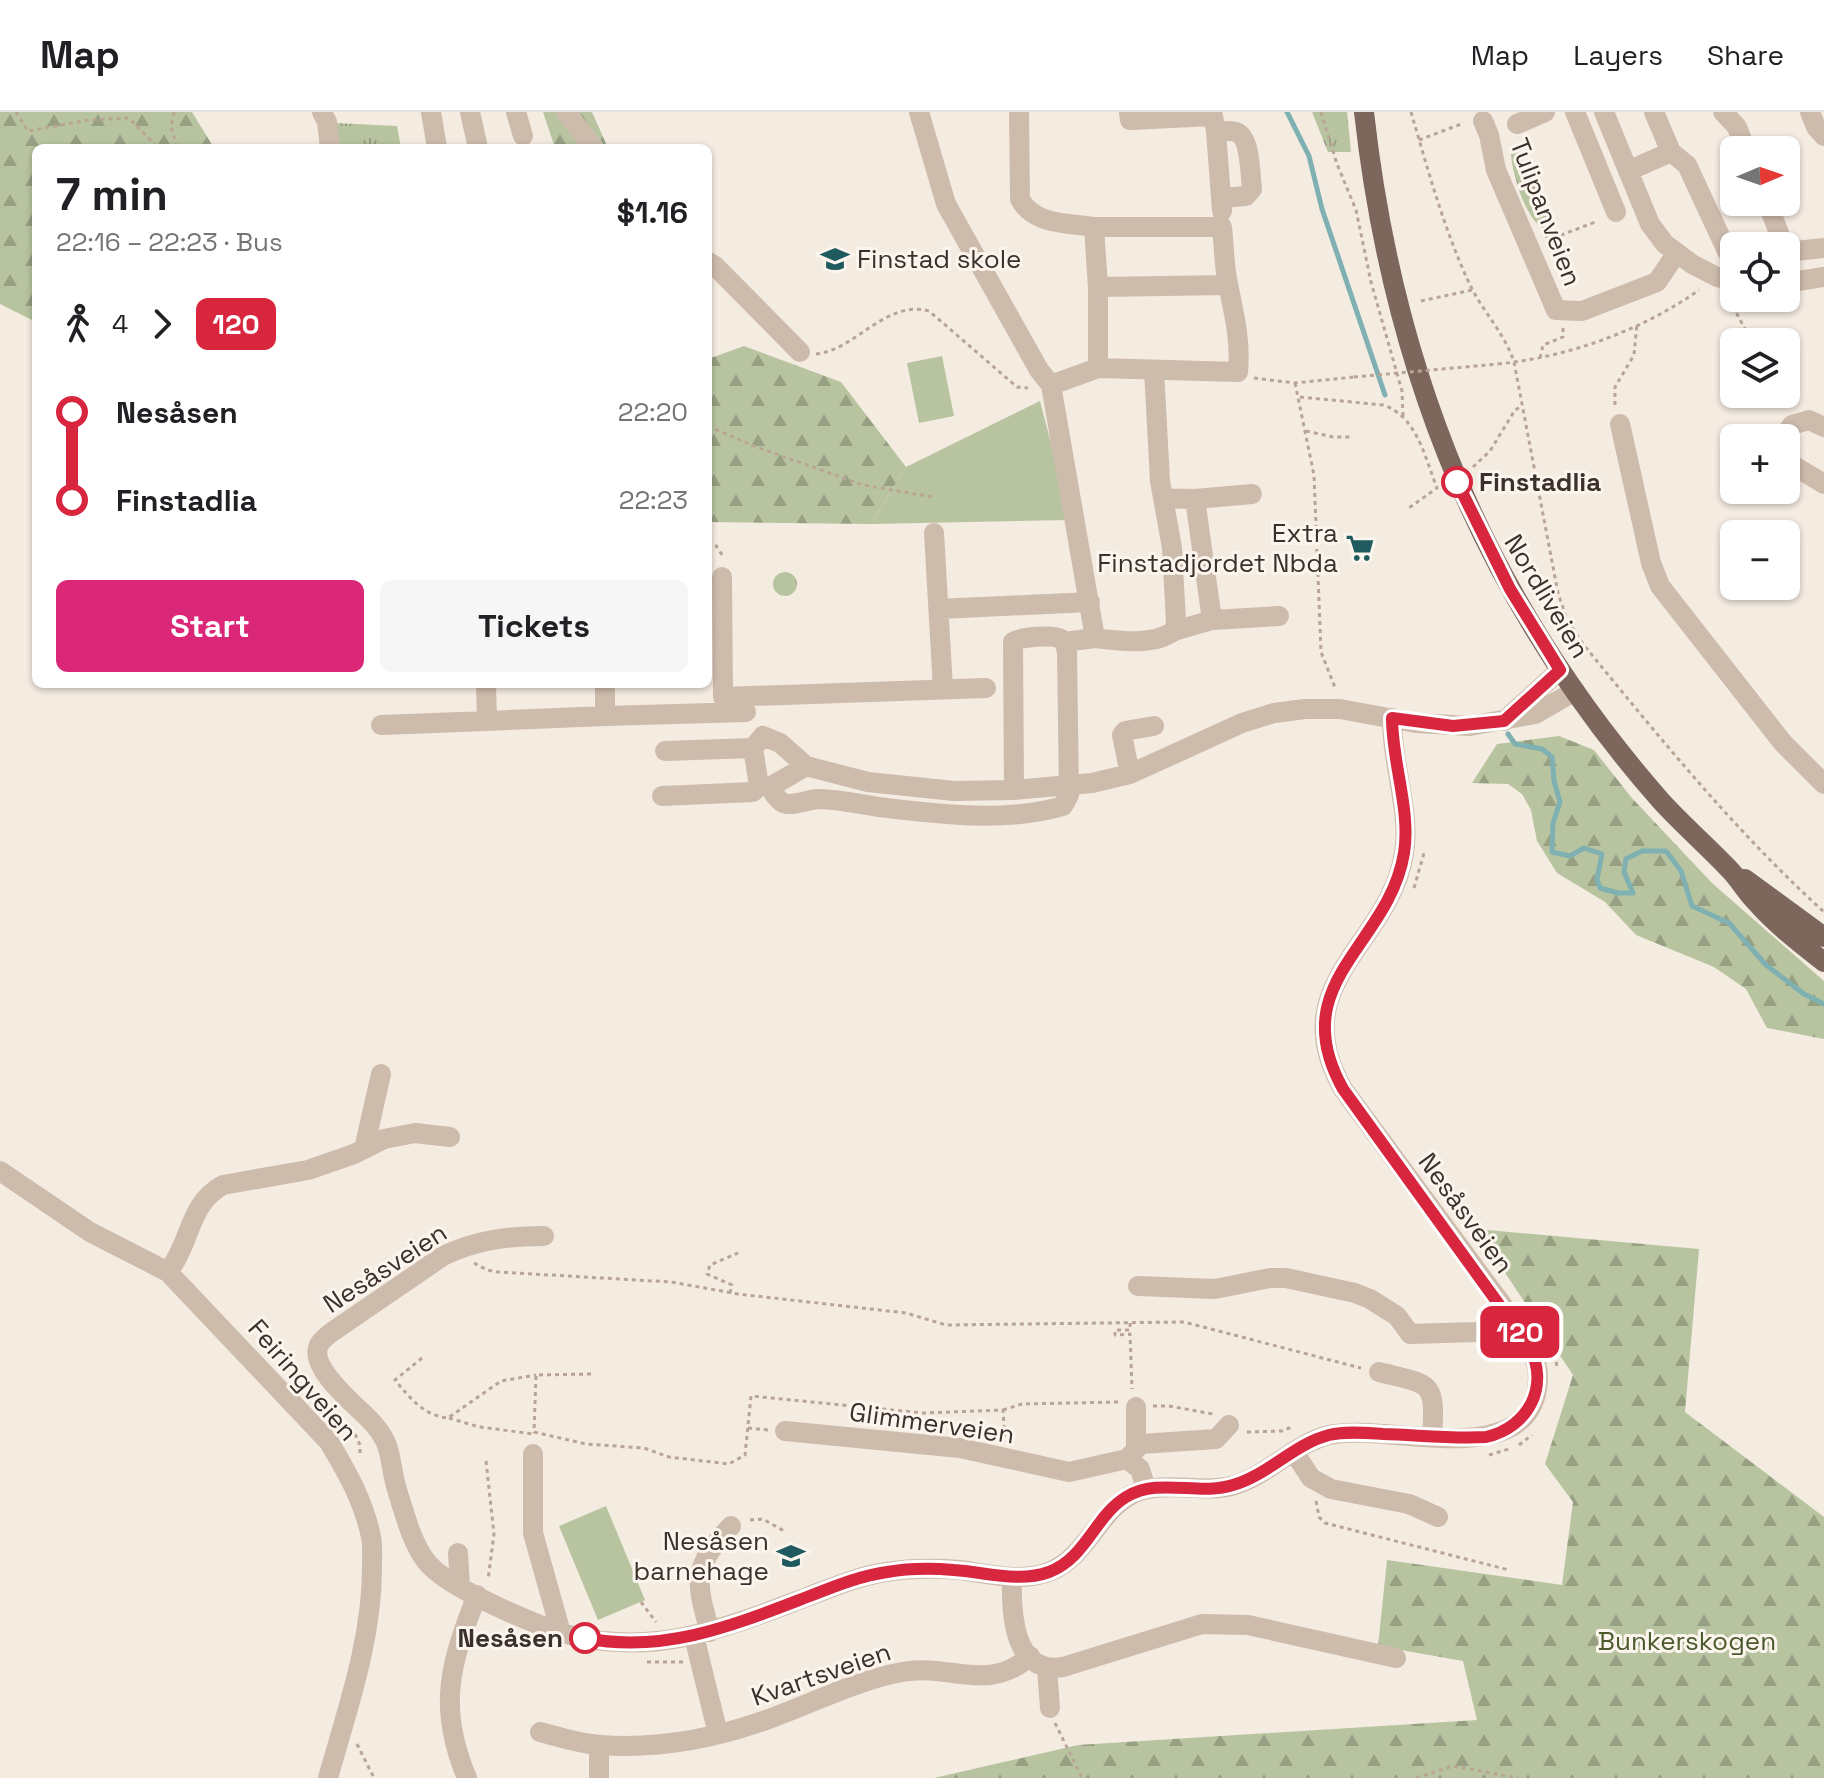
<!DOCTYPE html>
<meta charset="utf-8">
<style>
body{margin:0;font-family:"Space Grotesk",sans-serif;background:#f6f6f6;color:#202124;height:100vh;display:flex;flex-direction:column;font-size:30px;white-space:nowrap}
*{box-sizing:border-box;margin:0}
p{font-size:26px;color:#757577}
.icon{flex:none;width:44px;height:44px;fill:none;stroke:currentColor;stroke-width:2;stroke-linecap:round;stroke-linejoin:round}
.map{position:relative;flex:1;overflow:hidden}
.panel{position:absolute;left:32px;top:32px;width:680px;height:544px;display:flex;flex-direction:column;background:#fff;border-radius:12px;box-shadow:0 2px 6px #0004}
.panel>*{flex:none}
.badge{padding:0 16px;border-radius:12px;font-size:28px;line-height:52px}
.needle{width:52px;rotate:88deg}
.buttons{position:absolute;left:1720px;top:24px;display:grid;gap:16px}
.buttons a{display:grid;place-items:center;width:80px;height:80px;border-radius:12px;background:#fff;box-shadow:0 2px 6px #0004;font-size:40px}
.map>.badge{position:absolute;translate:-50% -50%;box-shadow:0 0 0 4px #fff}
.legs{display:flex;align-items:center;gap:12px;height:88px;padding:0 24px;font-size:26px}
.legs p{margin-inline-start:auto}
.head{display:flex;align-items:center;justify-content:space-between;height:136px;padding:0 24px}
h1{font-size:44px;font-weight:700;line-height:60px}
.button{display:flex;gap:16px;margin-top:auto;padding:16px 24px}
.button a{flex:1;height:92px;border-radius:12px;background:#db2777;color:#fff;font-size:32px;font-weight:700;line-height:92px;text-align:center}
.button a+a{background:#f6f6f6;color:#202124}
ul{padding:0 24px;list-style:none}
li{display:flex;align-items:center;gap:28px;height:88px;font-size:30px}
li i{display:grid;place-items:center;width:12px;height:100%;margin:0 10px;background:currentColor}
li i::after{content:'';width:20px;height:20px;margin:-10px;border:6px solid;border-radius:50%;background:#fff}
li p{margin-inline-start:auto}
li:first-child i{background:linear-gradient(#0000 50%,currentColor 0)}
li:last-child i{background:linear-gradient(currentColor 50%,#0000 0)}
header{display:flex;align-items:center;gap:48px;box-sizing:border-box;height:112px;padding:0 40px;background:#fff;border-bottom:2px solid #e0e0e0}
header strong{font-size:38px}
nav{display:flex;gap:44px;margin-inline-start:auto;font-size:28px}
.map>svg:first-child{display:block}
.grass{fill:#b8c4a0}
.forest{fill:url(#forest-firs)}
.park{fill:url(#park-tufts)}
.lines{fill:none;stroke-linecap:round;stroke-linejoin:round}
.stream{stroke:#7fb0b2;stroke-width:5}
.path{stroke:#b9a596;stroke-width:3;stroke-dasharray:4 4;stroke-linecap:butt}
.minor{stroke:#cdbbac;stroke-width:20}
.major{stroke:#7d675c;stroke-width:20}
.path-bridge{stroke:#b9a596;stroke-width:3;stroke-dasharray:4 4;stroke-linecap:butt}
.line-1-casing{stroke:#fff;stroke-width:18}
.line-1{stroke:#d7263d;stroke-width:12}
.stop-1-dot{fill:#fff;stroke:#d7263d;stroke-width:4}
.labels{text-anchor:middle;stroke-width:6;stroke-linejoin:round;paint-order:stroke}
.street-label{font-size:26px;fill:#3b302b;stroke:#fbf5ee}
.poi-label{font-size:26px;fill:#3b302b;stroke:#fbf5ee;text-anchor:end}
.stop-label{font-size:26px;font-weight:bold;fill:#3b302b;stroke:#fbf5ee;text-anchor:start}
.park-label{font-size:26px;fill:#4a5a2e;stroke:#fbf5ee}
</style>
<header>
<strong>Map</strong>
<nav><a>Map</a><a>Layers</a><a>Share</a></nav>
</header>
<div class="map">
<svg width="1824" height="1666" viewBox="0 0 1824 1666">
<defs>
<pattern id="forest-firs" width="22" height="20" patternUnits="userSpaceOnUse" patternTransform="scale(2)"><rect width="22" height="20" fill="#b8c4a0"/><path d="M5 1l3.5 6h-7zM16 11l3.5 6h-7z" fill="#97a083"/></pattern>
<pattern id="park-tufts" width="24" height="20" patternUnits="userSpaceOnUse" patternTransform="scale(2)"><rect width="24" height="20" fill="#b8c4a0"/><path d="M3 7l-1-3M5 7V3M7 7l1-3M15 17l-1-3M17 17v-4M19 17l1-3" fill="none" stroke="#97a083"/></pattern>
</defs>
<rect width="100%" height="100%" fill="#f4ebe1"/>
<path class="grass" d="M942,244L954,304L919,311L907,251Z
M1040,289L1071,408L871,412L906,355Z
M606,1394L645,1488L598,1508L559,1414Z"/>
<path class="forest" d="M0,0H192L214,36H36V210L0,192Z
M543,0H592L608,36H555Z
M744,234L841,270L906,355L871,412L708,410V247Z
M1559,624L1594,638L1631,685L1712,771L1824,869V927L1767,916L1746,877L1714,855L1636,823L1605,790L1557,761L1537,729L1531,698L1522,682L1508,672L1472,671L1497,632Z
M1476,1117L1699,1137L1685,1300L1824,1405V1666H934L1078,1633L1477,1608L1463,1549L1378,1534L1387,1448L1562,1473L1573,1390L1545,1352L1573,1263Z"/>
<path class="park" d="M1312,0H1347L1351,40H1328Z
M335,11L397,14L401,36H335Z
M1515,40L1519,41L1548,115L1546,118C1527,112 1512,62 1511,42Z
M773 472a12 12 0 1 1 24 0a12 12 0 1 1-24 0Z"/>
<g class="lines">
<path class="stream" d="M1287,0L1309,44L1322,97L1385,283
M1508,622L1515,632L1542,637L1552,645L1554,669L1560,690L1553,711L1552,740L1570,744L1584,736L1602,742L1597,767L1600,776L1618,781H1633L1624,760L1626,747L1642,739H1666L1681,759L1692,794L1729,811L1766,853L1804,882L1824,892"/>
<path class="path" d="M16,0L28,19L89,8L129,6L158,36
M174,0L171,14L177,36
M1321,0L1337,52L1356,98L1371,170L1402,279L1403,305
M1411,0C1428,58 1445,121 1471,175C1484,201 1505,222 1514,250L1558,481L1567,508L1583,532C1659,625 1735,719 1824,800
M1419,28L1464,11
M1533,74L1549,114L1544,125
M1545,124L1556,125L1598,109
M1729,187L1752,230
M1421,189L1472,178
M816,242C856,238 886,187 929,199L1017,275L1028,276
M1540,246L1543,233L1563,225V216
M1498,252C1568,245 1641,219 1699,178
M1254,266L1295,271L1354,265
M1295,271L1314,363L1321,540L1336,578
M1780,282L1787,296
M1300,285L1383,293C1417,304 1425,346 1437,376L1406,398
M1615,293V275L1634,243L1637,212
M708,314L754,334L863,373L933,385
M1306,319L1333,325H1353
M1473,355L1490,339L1515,298L1522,294
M708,431L715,432L724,446
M1414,776L1424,741
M474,1151L487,1158L498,1160L671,1170L738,1182L906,1201L946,1213L1184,1210L1361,1256
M730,1181L732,1173L707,1162L710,1153L738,1141
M1130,1211V1218H1115V1223L1130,1222L1132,1277
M1540,1214L1552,1232L1557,1254
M422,1246L395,1268C411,1287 423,1303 448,1306L501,1269L536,1263
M591,1262L536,1263L534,1320L586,1332L644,1336L669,1345L729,1352L745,1343L751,1284L923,1301L1003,1298L1005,1329
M1153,1294H1169L1213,1302
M1003,1298L1022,1292L1118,1290
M449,1306L479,1315L534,1322
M748,1316L768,1318
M1247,1320L1282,1319L1294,1314
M355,1322L360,1333V1345
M1519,1333L1532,1323
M1489,1343L1512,1336
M486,1349L494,1422L488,1468
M1316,1389L1319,1405L1325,1411L1509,1458
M750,1408L763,1407L784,1419
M641,1490L656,1510
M647,1550H683
M1055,1611L1082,1666
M357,1632L374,1666
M1416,1666L1453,1654L1518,1666"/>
<path class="minor" d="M322,0L327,10L330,36
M431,0L437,36
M470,0L478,36
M516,0L523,24
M566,0L594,36
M919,0L946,92L1039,258L1051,273
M1019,0L1020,87C1033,113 1068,111 1094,115
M1129,0L1130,8L1213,4
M1212,0L1216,19L1222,99
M1575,0L1616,100
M1604,0L1650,112L1665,132L1692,152L1717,165L1734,169
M1654,0L1671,40L1687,53L1727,139L1734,145
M1723,0L1737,15L1746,38
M1810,0L1816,15L1824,24
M1483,9L1489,23L1496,58L1556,198L1582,199L1657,170L1676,142
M1517,12L1545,0
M1216,19C1221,20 1231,18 1236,20C1251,25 1250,63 1252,77L1246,84L1222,86
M1628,59L1671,40
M1767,90L1784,134
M1786,140L1824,136
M708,150L715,154L800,240
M1786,171L1824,165
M1098,175L1228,173
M1620,312L1651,451L1660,474L1783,631L1824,672
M1783,326L1792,313L1809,308L1824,315
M1786,345L1791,352L1824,372
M1163,386L1195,387L1252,382
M1195,387L1212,508
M934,421L943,577
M722,465L723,585L986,576
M939,497L1090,490
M1174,519L1212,508L1279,504
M1095,526C1119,529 1153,534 1174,519L1176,510L1172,436L1160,369L1154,258
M1064,530L1095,526L1051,273L1098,256L1238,260C1241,229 1234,202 1228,172C1224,154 1224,133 1222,115H1094L1098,175V256
M486,572L487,609L605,604
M605,572V604L746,600
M1504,609L1560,558
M381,613L487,609
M665,639L753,636
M806,654L770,675L759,674L753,636L763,624L780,631L806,654L868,670L954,679L1014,678L1092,671L1130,662L1242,611L1274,601L1305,597H1340L1416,611L1470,614L1535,602L1575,579
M1130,662L1122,623L1125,619L1154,614
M770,675C774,682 779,691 787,692C797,693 808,688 817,687C837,687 859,692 879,695C937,702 1005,711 1063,694L1069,683L1067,539C1065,534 1065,530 1061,527C1053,522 1020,525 1013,530L1014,678
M662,684L753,680L759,674
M364,1037L381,962
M0,1059L90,1120L168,1160L329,1330C347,1360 364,1390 371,1425C373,1435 372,1446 372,1456C372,1528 347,1598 328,1666
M544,1124C508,1124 476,1128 443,1144L332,1220C328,1223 321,1229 319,1233C308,1255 354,1292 368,1306C396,1334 387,1347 398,1381C405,1403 412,1431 426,1449C445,1475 542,1517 574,1524C660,1544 727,1515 807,1485C833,1475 859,1464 886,1460C910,1456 936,1456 960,1458C990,1462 1023,1471 1051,1459C1093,1441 1101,1386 1148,1377C1175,1371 1204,1381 1231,1374C1267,1365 1293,1332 1329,1323C1385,1310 1523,1360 1537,1277C1539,1264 1538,1252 1532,1241C1518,1210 1494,1183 1475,1156C1431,1096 1387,1037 1343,977C1282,871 1390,833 1404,741C1411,699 1391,650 1392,606
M168,1160C192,1129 188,1092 223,1073L308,1058L354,1042L384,1027L415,1021L450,1025
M1138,1174L1215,1177L1270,1166H1286L1355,1181L1370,1187L1397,1204L1410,1222L1477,1220L1488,1217L1508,1203
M1379,1260C1431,1273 1436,1268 1432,1324
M1136,1295V1335
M785,1319L960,1336L1069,1360L1127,1347L1140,1357L1146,1377
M1294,1340L1311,1366L1331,1377L1409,1392L1438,1405
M533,1342V1421L561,1521
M1127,1347L1141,1332L1216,1327L1229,1313
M458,1441L460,1474
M1012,1465C1011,1498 1012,1563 1063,1555L1202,1512L1248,1513L1396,1546
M710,1520C695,1467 692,1456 731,1414
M694,1524L718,1622
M1047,1556L1050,1596
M540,1620C560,1625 580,1632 600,1633C655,1637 712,1627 763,1609C809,1593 854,1569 902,1560C951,1551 988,1582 1030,1544
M599,1633V1666
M467,1666C437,1595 450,1552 477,1483"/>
<path class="major" d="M1364,0C1393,262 1486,490 1661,689C1683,713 1707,734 1729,757C1739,767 1746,780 1756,790C1775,812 1801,832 1824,850
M1745,767L1824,825"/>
<path class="path-bridge" d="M1354,265L1498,252"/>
</g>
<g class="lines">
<defs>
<path id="line-1" d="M585,1526C664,1542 734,1513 807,1485C833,1475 859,1464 887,1460C909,1456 932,1456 954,1458C985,1460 1019,1471 1049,1460C1086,1446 1095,1404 1126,1385C1159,1365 1198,1384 1233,1373C1268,1363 1294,1332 1329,1323C1346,1319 1366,1321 1383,1322C1418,1323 1452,1327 1486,1325C1529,1315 1550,1274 1529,1234L1343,977C1283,870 1389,834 1404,741C1411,699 1392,650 1392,606L1453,614L1504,609L1560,558L1510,477L1457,370"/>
</defs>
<use href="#line-1" class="line-1-casing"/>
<use href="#line-1" class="line-1"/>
</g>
<defs>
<symbol id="school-bare" viewBox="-9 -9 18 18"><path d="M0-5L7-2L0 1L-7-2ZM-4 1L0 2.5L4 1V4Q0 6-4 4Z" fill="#1f5a5e" stroke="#fbf5ee" stroke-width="2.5" paint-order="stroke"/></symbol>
<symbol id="supermarket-bare" viewBox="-9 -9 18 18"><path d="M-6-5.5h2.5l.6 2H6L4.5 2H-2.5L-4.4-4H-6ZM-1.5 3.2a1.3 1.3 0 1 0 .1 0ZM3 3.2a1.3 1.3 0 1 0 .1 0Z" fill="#1f5a5e" stroke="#fbf5ee" stroke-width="2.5" paint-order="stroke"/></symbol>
</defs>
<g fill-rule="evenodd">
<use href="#school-bare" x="815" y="127" width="40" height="40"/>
<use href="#supermarket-bare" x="1340" y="416" width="40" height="40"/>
<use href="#school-bare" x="771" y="1424" width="40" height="40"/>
</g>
<g class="stop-1-dot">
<circle cx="1457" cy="370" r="14"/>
<circle cx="585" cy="1526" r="14"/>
</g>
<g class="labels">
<g class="street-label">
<text transform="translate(1546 100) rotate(69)" y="9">Tulipanveien</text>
<text transform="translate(1547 484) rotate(59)" y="9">Nordliveien</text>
<text transform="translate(1466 1101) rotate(54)" y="9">Nesåsveien</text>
<text transform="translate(385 1156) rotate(-33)" y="9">Nesåsveien</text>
<text transform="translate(303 1268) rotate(49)" y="9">Feiringveien</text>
<text transform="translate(932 1311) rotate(8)" y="9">Glimmerveien</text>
<text transform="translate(821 1562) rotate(-19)" y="9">Kvartsveien</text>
</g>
<g class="poi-label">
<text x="857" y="156" text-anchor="start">Finstad skole</text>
<text x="1338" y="430">Extra<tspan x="1338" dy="30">Finstadjordet Nbda</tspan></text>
<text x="769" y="1438">Nesåsen<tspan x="769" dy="30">barnehage</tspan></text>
</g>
<g class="stop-label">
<text x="1479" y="379">Finstadlia</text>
<text x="563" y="1535" text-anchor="end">Nesåsen</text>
</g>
<g class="park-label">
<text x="1687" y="1538">Bunkerskogen</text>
</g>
</g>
</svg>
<div class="buttons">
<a><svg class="needle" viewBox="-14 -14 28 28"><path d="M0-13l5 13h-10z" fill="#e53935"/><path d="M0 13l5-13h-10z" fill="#757577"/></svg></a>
<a><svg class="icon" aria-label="locate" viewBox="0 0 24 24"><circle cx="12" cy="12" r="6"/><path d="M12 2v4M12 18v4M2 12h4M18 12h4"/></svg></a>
<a><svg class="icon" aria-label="layers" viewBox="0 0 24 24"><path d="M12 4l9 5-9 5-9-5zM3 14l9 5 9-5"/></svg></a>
<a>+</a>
<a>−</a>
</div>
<b class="badge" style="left:1520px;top:1220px;background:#d7263d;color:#fff">120</b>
<section class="panel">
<div class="head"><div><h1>7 min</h1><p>22:16 – 22:23 · Bus</p></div><b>$1.16</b></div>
<div class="legs"><svg class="icon" aria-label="walk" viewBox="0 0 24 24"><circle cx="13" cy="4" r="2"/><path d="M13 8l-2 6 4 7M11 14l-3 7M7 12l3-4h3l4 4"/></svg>4<svg class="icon" aria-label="forward" viewBox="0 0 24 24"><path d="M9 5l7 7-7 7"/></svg><b class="badge" style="background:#d7263d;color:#fff">120</b></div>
<ul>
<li><i style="color:#d7263d"></i><b>Nesåsen</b><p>22:20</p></li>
<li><i style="color:#d7263d"></i><b>Finstadlia</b><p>22:23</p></li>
</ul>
<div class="button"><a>Start</a><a>Tickets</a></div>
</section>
</div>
